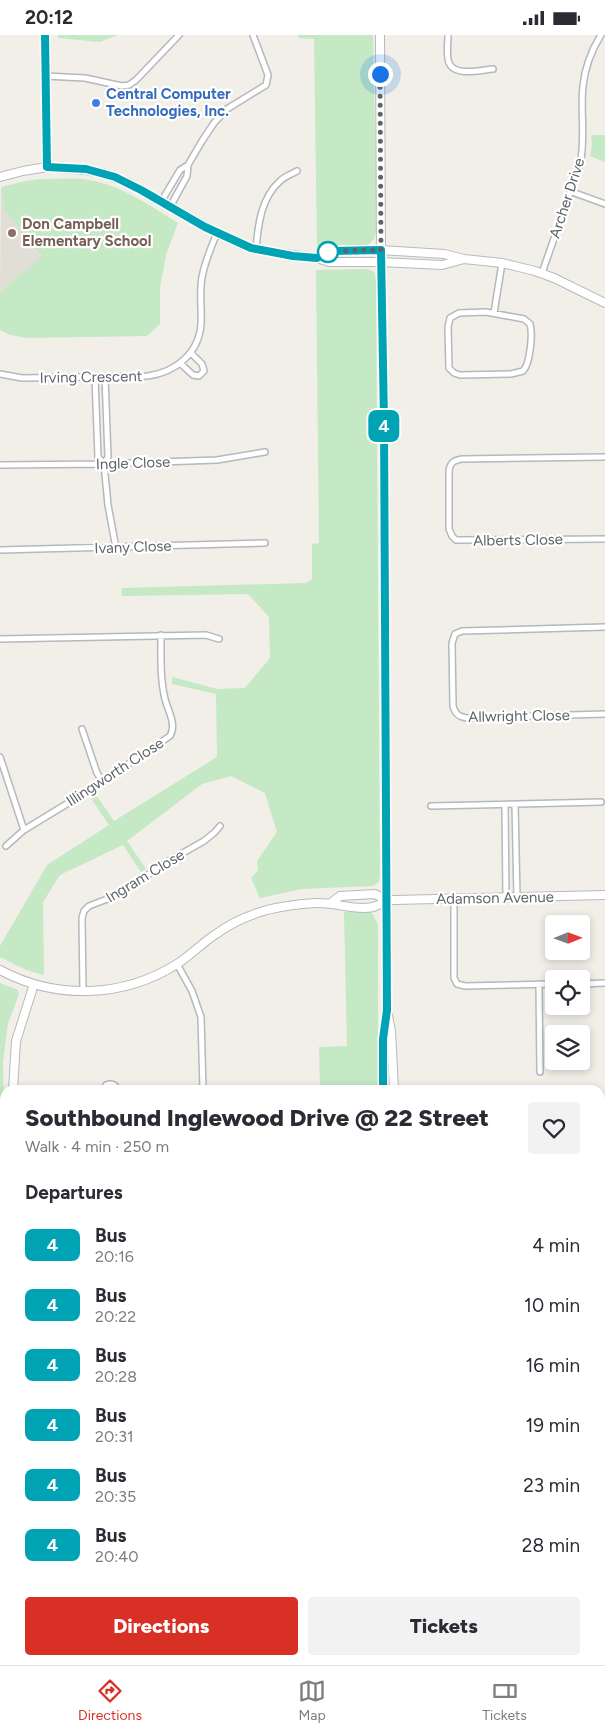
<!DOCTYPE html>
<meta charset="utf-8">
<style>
body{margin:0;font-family:Figtree,sans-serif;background:#f2f2f3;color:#2b2b33;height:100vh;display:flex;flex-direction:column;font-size:19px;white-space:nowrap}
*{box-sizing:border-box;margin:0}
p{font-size:16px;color:#7c7c81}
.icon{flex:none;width:28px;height:28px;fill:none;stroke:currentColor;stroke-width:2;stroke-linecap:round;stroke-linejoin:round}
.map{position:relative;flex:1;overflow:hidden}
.panel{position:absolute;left:0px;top:1050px;width:605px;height:580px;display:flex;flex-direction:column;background:#fff;border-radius:15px 15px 0 0;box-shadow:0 2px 8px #0003}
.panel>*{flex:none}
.badge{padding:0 10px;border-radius:8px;font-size:18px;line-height:32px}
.needle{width:32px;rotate:89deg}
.controls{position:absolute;left:545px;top:880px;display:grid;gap:10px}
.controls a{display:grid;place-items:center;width:45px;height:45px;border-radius:5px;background:#fff;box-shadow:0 2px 8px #0003;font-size:25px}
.you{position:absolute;width:25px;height:25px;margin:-12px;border:4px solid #fff;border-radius:50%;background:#1a73e8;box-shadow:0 0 0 8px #1a73e833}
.map>.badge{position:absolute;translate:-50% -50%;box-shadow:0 0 0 2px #fff}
h2{padding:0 25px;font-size:19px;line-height:45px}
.round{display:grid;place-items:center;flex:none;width:52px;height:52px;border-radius:5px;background:#f2f2f3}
.head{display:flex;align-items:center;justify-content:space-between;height:85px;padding:0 25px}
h1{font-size:24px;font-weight:800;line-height:38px}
.action{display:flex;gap:10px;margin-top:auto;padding:10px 25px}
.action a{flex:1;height:58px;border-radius:5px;background:#d93025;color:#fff;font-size:20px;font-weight:800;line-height:58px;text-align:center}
.action a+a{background:#f2f2f3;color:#2b2b33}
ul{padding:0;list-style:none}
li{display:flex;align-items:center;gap:15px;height:60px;padding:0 25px}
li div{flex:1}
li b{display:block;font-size:19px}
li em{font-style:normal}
li .badge{min-width:55px;font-weight:700;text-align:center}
.status{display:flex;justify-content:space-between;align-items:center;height:35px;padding:0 25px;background:#fff;direction:ltr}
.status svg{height:14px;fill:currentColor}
.dock{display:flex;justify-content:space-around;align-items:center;height:70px;border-top:1px solid #e1e1e2;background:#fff;font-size:14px;color:#7c7c81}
.dock a{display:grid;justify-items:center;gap:2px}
.dock .active{color:#d93025}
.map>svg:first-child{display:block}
.education{fill:#e1ded6}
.green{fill:#c5e8c5}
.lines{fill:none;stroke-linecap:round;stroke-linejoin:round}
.street-casing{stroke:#b5b8bc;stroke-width:8}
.secondary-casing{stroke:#b6babf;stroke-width:10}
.street{stroke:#fff;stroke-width:5}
.secondary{stroke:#fff;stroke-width:8}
.line-casing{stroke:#fff;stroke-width:11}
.line{stroke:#00a3b4;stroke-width:8}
.walk{stroke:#5f6368;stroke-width:5;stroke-dasharray:0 9}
.shop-dot{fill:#3f7fe0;stroke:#fff;stroke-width:2}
.education-dot{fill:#8d6e63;stroke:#fff;stroke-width:2}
.stop-dot{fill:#fff;stroke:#00a3b4;stroke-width:2.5}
.labels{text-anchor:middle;stroke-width:4.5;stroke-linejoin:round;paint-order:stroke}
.shop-label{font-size:15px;font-weight:bold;fill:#366cbe;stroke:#fff;text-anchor:start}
.street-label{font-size:15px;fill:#5f6368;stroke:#fff}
.education-label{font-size:15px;font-weight:bold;fill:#785e54;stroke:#fff;text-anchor:start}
</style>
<div class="status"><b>20:12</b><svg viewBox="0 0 49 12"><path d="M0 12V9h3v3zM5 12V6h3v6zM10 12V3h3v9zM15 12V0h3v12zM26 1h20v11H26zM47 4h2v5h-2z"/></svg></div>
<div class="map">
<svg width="605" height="1630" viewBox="0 0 605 1630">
<rect width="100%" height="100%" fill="#f1efe8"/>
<path class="education" d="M1,152L4,174L43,221L0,258Z"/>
<path class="green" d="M58,0H118L100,7L58,3Z
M298,0H373L377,193L374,204L368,210L317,211L314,4L299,3Z
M591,100H605V127L590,121L592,109Z
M41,144C55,144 69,143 83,144C118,148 149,170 178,188L166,220L160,253V289L147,301L28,303L10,300L0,295V258L42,221L4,174L1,152L25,146Z
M367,234L374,237L376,246L380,842L378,848L372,851L302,854L260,863L251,843L258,835L257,826L277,797L265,758L231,741L202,749L127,806L146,834L141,837L123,810L60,840L43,867L44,940L26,935L0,922V911L47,830L109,790L91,763L96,760L114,786L217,722L216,659L172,649V642L217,654L245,653L270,623L269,582L248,559L122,561V553L306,548L312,544V509L319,508L316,235Z
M368,876L373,879L378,890V1055H320L319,1012L347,1011L344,877Z
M0,948L18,955L19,959L8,989L3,1027L5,1108L0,1109Z
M327,1625H385V1630H327Z"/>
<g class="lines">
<defs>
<path id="street" d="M448,0C448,8 446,20 449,28C455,42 481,35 493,34
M45,41L85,43L122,51L129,50L136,45L179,0
M572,157L605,169
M161,167L180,135L188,130
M170,172L187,141L188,130L202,106L214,88L227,74L266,50L268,40L253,0
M256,214C258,190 261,163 280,146C285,141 292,139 297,136
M542,238L580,129C586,103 580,77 583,51C585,32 591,16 601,0
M486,277L524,284L530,289C533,299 530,329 523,336L511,339L460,340L454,338L449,333L448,292L450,283L459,278Z
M494,278L502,228
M181,329L193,340L199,341L204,336L202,329L191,318
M0,339L22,343L148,341C176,337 199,318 201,289C202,273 199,258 202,242C205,227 211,212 217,198
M95,342L98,422L104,429L108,470L116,513
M605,422L462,424C453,425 449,429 449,438V494L452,501L456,505L605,504
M104,429L108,422L105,342
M0,430L104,429L217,425L265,417
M0,515L265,508
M605,592L462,596L455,599L452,608L453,671C455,679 459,682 467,683L605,679
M0,604L206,600L219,604
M82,694L97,738L102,746
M0,722L24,795
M505,770L506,863
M515,770L517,862
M431,771L601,767
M6,811L24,795L88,756L170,701C177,690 168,676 165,664C160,643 161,622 161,600
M454,864V943L457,949L465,951L554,949
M177,929L192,956L201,982L203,1055
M539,949L540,1037
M581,949L605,948
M83,956L82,883L84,876L89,871L118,860L167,827L204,806L215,797L220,791
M104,1055L106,1050C111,1048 116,1049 117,1055
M0,1113H5
M0,1123H5
M600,1449H605
M0,1453H5
M0,1462H5
M600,1547L605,1542
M447,1625V1630"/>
<path id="secondary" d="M45,0L47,132
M380,0L381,227L384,386L387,975L383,1004V1055
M0,142L23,136L47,132L86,135L102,138L129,148L217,198L251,213L277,218L317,223L329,227H381L442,230L464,224
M317,223L331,216L381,215L444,219L464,224L502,228L535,236L554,243L605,268
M331,868L340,861L375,859L386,865H394L605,860
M0,935C56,965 123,963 177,929C191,920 202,908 216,899C231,888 249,880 267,875C283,871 300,869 316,868C333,867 361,877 376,871C379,870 383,867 386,865
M388,981L391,996L394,1055
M13,1055L16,1006L34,949
M600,1297H605
M600,1312H605
M0,1313H5
M0,1326H5
M37,1625L38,1630
M391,1625V1630"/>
</defs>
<use href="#street" class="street-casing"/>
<use href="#secondary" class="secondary-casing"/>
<use href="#street" class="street"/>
<use href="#secondary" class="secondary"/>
</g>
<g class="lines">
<defs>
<path id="line" d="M45,0L47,132L86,134L115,142L141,155L205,192L251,213L293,221L317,223L331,216L381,215L384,386L387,975L383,1004V1055"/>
</defs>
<use href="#line" class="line-casing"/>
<use href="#line" class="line"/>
<path class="walk" d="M328,217L331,216L381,215L380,39"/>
</g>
<circle class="shop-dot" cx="96" cy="68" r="5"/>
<circle class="education-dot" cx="12" cy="198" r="5"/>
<circle class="stop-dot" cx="328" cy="217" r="10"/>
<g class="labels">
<g class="shop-label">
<text x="106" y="64">Central Computer<tspan x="106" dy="17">Technologies, Inc.</tspan></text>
</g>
<g class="street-label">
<text transform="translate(567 163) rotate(-72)" y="5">Archer Drive</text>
<text transform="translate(91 342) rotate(-1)" y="5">Irving Crescent</text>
<text transform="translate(133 428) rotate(-2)" y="5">Ingle Close</text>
<text transform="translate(518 505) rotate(-1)" y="5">Alberts Close</text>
<text transform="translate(133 512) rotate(-2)" y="5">Ivany Close</text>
<text transform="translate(519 681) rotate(-1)" y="5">Allwright Close</text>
<text transform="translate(115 737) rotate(-33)" y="5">Illingworth Close</text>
<text transform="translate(145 841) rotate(-31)" y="5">Ingram Close</text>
<text transform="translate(495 863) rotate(-1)" y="5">Adamson Avenue</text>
</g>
<g class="education-label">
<text x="22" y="194">Don Campbell<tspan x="22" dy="17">Elementary School</tspan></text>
</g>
</g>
</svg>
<div class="controls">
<a><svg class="needle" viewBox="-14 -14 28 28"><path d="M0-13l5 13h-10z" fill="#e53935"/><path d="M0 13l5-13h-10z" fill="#7c7c81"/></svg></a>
<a><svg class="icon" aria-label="locate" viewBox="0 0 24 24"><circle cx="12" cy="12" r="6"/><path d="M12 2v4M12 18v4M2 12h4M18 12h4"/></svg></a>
<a><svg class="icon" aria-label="layers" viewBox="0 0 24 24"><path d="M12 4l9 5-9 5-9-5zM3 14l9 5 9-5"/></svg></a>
</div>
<div class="you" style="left:380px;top:39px"></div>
<b class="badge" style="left:384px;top:391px;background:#00a3b4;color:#fff">4</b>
<section class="panel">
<div class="head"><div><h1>Southbound Inglewood Drive @ 22 Street</h1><p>Walk · 4 min · 250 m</p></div><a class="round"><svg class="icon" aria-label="heart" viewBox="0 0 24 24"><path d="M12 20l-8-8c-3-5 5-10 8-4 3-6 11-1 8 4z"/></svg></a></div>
<h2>Departures</h2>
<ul>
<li><span class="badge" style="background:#00a3b4;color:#fff">4</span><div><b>Bus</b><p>20:16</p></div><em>4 min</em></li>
<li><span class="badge" style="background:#00a3b4;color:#fff">4</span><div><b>Bus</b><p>20:22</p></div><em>10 min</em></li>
<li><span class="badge" style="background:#00a3b4;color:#fff">4</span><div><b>Bus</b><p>20:28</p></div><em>16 min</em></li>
<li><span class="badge" style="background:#00a3b4;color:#fff">4</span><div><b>Bus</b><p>20:31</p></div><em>19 min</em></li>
<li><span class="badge" style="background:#00a3b4;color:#fff">4</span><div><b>Bus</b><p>20:35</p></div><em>23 min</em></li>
<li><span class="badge" style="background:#00a3b4;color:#fff">4</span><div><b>Bus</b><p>20:40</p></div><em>28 min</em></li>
</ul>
<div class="action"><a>Directions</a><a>Tickets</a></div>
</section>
</div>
<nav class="dock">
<a class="active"><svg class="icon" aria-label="directions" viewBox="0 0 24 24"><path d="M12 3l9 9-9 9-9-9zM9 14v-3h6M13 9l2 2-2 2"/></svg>Directions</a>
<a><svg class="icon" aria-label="map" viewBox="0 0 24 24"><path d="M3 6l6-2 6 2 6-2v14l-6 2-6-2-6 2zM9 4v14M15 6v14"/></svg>Map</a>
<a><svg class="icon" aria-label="tickets" viewBox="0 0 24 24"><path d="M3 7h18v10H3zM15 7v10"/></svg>Tickets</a>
</nav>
